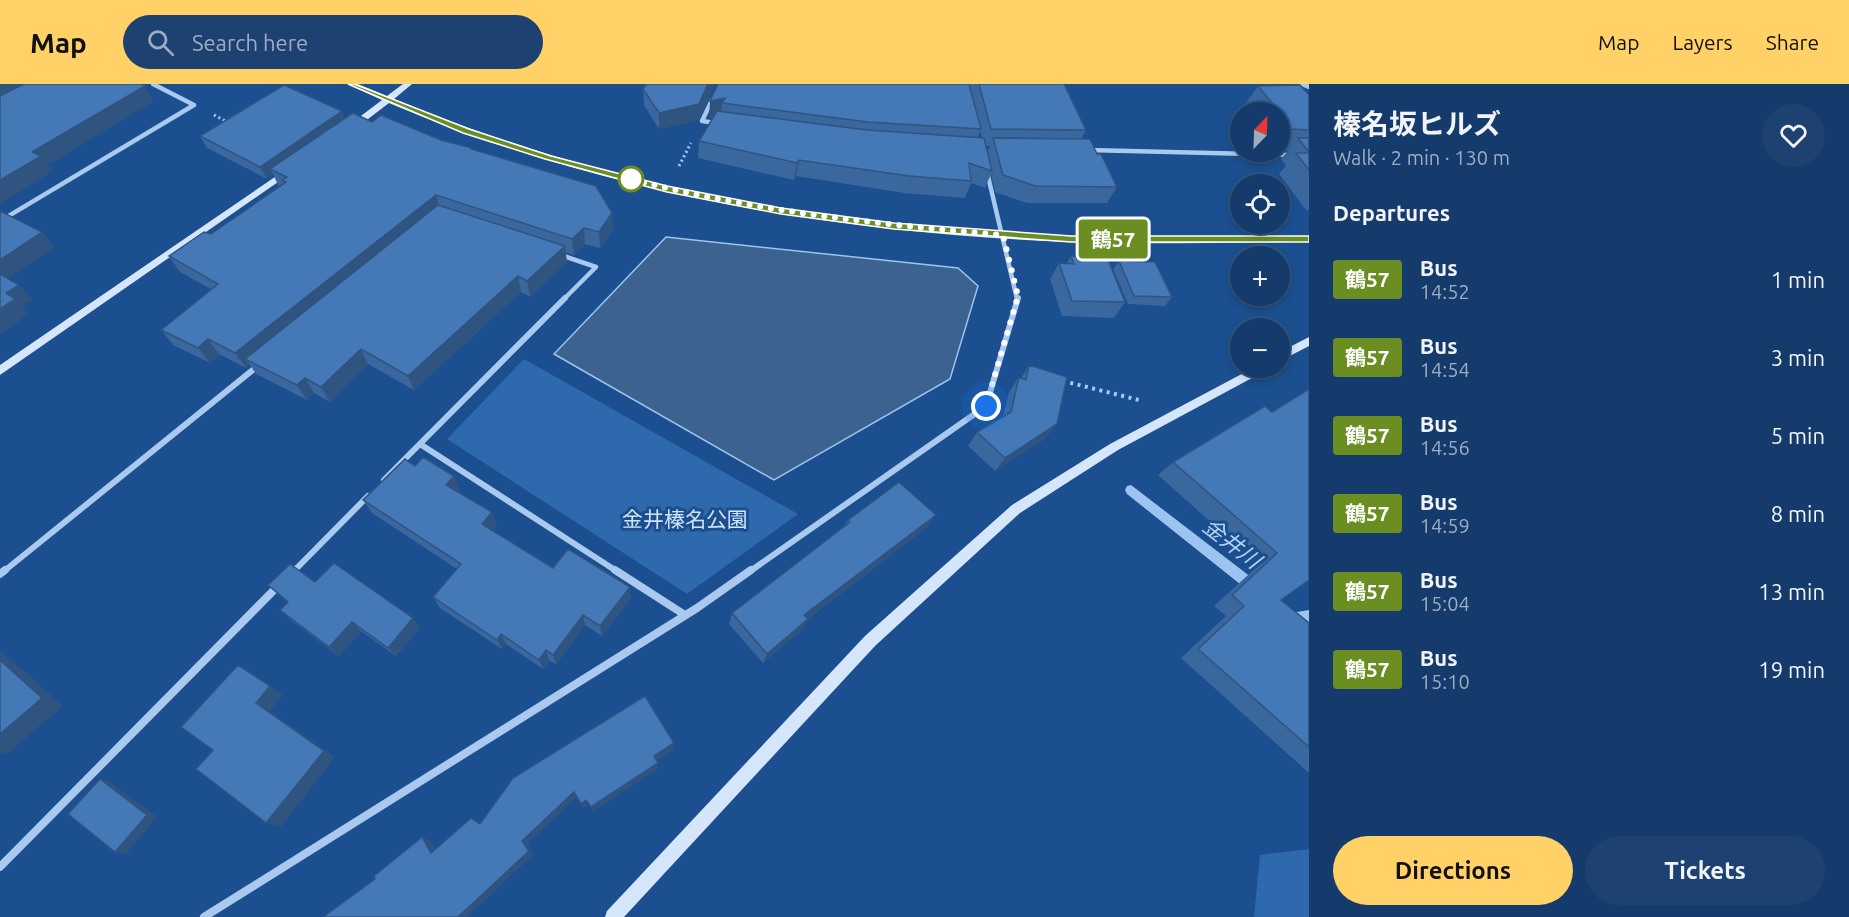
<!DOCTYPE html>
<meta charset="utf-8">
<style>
body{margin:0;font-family:Ubuntu,"Noto Sans JP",sans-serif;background:#1d4271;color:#f1f3f6;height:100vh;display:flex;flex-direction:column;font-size:22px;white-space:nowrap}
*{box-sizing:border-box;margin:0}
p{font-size:20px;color:#9dadc1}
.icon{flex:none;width:33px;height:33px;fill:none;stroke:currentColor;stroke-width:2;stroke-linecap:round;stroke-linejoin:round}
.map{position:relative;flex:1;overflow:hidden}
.side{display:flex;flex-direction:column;background:#143b6b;width:540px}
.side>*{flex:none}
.badge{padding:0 12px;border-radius:4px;font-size:21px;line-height:39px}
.needle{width:39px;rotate:23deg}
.fabs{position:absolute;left:1230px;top:18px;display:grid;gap:12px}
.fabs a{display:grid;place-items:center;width:60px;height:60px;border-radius:50%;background:#143b6b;box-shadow:0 3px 9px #0003,0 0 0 2px #33557e;font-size:30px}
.you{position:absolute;width:30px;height:30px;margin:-15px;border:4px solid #fff;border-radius:50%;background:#1a73e8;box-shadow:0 0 0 9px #1a73e833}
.map>.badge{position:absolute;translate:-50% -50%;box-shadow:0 0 0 3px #fff}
h2{padding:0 24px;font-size:22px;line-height:54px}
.round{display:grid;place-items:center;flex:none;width:63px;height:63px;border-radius:32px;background:#1d4271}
.overview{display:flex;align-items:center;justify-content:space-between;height:102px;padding:0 24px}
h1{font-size:28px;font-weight:700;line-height:45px}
.cta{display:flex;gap:12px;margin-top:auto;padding:12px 24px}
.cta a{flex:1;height:69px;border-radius:36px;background:#ffd166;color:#111;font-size:24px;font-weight:700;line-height:69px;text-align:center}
.cta a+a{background:#1d4271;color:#f1f3f6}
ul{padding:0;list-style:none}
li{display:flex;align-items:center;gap:18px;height:78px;padding:0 24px}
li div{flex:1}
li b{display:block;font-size:22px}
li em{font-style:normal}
li .badge{min-width:66px;font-weight:700;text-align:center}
header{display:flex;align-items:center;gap:36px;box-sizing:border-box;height:84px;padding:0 30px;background:#ffd166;color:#111}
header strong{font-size:28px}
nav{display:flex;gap:33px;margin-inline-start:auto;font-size:21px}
.search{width:420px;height:54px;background:#1d4271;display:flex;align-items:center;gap:15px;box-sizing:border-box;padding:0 21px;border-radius:33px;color:#9dadc1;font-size:22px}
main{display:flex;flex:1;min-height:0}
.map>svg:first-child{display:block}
.green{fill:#2e69ad}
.water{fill:#3c6290;stroke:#9cc4f0;stroke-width:1.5}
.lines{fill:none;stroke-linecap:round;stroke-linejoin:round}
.stream{fill:#9cc4f0;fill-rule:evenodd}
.path-far1{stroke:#a9c9ee;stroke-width:3;stroke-dasharray:2 3;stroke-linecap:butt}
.path{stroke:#a9c9ee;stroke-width:4;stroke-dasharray:3 4.5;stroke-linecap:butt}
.street-far2{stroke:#a9c9ee;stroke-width:4.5}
.street-far1{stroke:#a9c9ee;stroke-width:6}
.street{stroke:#a9c9ee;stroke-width:8}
.secondary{fill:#d6e6fa;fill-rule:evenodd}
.wall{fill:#3a679d;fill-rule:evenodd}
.shaded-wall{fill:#305480}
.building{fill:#4478b7;stroke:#305480;stroke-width:1.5}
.line{fill:#6b8e23;stroke:#fff;stroke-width:1.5}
.walk{stroke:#fff;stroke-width:6;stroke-dasharray:0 10.8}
.stop-dot{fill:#fff;stroke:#6b8e23;stroke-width:3}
.labels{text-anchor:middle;stroke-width:6;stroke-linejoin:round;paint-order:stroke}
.park-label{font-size:21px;fill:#cfe3fa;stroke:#1b4f8f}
.water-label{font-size:22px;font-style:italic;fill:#b5d3f5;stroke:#1b4f8f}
</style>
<header>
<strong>Map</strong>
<div class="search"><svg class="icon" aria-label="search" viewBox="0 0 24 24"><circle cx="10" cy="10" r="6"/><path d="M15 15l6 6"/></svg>Search here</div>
<nav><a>Map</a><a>Layers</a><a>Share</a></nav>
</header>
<main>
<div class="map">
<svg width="1309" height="833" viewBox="0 0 1309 833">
<rect width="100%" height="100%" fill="#1b4f8f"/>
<path class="green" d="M524,275L798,430L687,510L447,355Z
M1309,765V833H1254L1260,771Z"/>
<path class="water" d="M666,153L958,184L978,202L950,295L774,396L554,270Z"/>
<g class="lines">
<path class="stream" d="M1131,401L1260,500L1261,504L1260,508L1255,510L1250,508L1127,410L1125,406L1127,402Z
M1288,524L1297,528L1309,526V538C1298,541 1287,543 1281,530L1283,526Z"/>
<path class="path-far1" d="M214,31L229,39
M679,82L691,59"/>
<path class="path" d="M1063,297L1143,317"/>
<path class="street-far2" d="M1302,0L1309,3
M712,16L702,37L716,39
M1088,66L1290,71
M987,88L1017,215
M0,137L194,21L153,0
M558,170L596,183L564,215"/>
<path class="street-far1" d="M420,360L618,488
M384,396L565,214
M3,488L259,281
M293,488L368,412
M749,488L986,322L1018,214"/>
<path class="street" d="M615,486L685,531
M0,490L5,486
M291,490L295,486
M0,783L279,501
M204,833L697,524L751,486"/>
<path class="secondary" d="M347,0H358L387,12L403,0H412L394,15C609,105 842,145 1075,152C1153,154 1231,152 1309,152V158C1230,158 1152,161 1073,158C839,150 605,110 389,19L355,45H349V41L382,16Z
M288,84L292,87L291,89L0,291V281Z
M1309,253V262L1280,277V268Z
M1253,284H1266L1265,287L1118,366L1020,429L875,562L624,833H605L607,827L865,552L1012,421L1110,360Z"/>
</g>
<path class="wall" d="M647,0H715L698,36L659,45L644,21L643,5Z
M718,0H1064L1086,46L1081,55L1097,70L1117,103L1107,119H1027L995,108L991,90L985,104L971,99L965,114L904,109L796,92L794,96L698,74L699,57L714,32L709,33ZM980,47L982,54L978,53ZM986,62H990L987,68Z
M1258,2L1309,11V126H1306L1279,90L1286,82L1281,75L1288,67L1280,66V28H1247L1243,23Z
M345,34L372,38L441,56L473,66L613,145L600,164L585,160L574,171L565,168L567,178L530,213L521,208L414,306L368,280L330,318L314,309L307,316L256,290L250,281L246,284L219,270L210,279L173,261L161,246L211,205L180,188L169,172L211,150L280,102L278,101L273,90L267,95L207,64L200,52Z
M1071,172L1125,218L1114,234L1062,232L1050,195L1059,179H1067Z
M1119,177L1172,213L1165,222L1128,220L1113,185Z
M1029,281L1046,354L995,387L968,362L977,348L1003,332L1009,308L1019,293L1021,294Z
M1265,322L1281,516L1309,539V689L1181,574L1226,532L1214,522L1259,481L1158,391L1173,378Z
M454,392L460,406L458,408L492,428L497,441L492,447L553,484L631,514L602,552L585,541L556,580L549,576L543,585L506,560L502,565L440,524L433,513L457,485L372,429L363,416Z
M848,436L927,443L808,535L803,545L763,579L729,540L732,529L845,441Z
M315,498L420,543L396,572L361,547L339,572L291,536L280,526L288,519L268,501Z"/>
<path class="shaded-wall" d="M4,0H45L0,24V2Z
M708,0H715L698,36L659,45V29Z
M145,2L154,17L48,81L53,87L0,120V96L32,68Z
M725,14L722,19L721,31L709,33L710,17Z
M342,27L347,40L270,85L273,90L267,95L260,83Z
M799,76L796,92L794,96L797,79Z
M436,111L441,128L245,275L250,281L246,284L235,269Z
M612,129L613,145L600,164L599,148Z
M584,144L585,160L574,171L572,155Z
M42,148L55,163L3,198L0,194V176Z
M565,162L567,178L530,213L527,197Z
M518,192L521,208L414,306L408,292Z
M19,201L33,215L22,223L29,230L0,250V225L6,209Z
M208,255L219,270L210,279L198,264Z
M361,265L368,280L330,318L321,303Z
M305,294L314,309L307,316L297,301Z
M1057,340L1046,354L995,387L1005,374Z
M454,392L460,406L452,414L446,401Z
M492,428L497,441L487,453L482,440Z
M936,431L927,443L808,535L803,545L763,579L767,570L804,531Z
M630,503L631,514L602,552L600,542Z
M583,531L585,541L556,580L553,571Z
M413,534L420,543L396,572L388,564Z
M352,538L361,547L339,572L329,563Z
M501,550L506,560L502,565L497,556Z
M0,566L63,622L7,670L0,669Z
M546,566L549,576L543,585L539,576Z
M238,581L283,611L270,627L335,673L281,743L266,739L256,619Z
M674,659V666L654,678V672Z
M658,679V685L593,728L591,723Z
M100,695L110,698L157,733L126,770L115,768Z
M574,708L577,713L527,760L534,770L467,833H458L522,757Z
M586,716L589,721L583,724L581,720Z
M422,753L431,757L440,772L431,769Z"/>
<path class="building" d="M24,0H142L145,2L32,68L41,72L0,96V12Z
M647,0H708L699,20L659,29L643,5Z
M718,0H969L981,45L868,38L722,19L725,14L710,17Z
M979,0H1064L1086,46L991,45Z
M284,1L342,27L260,83L200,52Z
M1300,1L1309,11V46L1291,45L1280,28L1258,2Z
M717,27L867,46L984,54L992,87L969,79L971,97L909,92L799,76L797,79L699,57Z
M353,29L372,38L381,31L441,56L472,64L471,65L596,102L612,129L599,148L584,144L572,155L436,111L235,269L208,255L198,264L161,246L218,200L169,172L204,148L211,150L286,98L282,96L287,93L270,85Z
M993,54L1090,55L1097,70H1101L1117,103L1035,102L1003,91Z
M1298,54H1309V68Z
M1296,69H1309V86Z
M438,121L565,162L527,197L518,192L408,292L361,265L321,303L305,294L297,301L245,275Z
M0,127L42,148L0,176Z
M1071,172L1107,173L1125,218L1072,217L1059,179L1074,180Z
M1119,177L1155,178L1172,213L1134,212Z
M0,190L19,201L6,209L15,215L0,225Z
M1029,281L1067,293L1057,340L1005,374L977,348L1011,328L1019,293L1026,296Z
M1309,305V496L1281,516L1309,539V663L1198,565L1244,522L1232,511L1277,469L1173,378L1265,322L1272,328Z
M423,373L454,392L446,401L492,428L482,440L553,484L568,465L630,503L600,542L583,531L553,571L546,566L539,576L501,550L497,556L433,513L461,480L363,416L405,375L415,382Z
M899,398L936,431L804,531L808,535L767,570L732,529L850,438L848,436Z
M334,479L413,534L388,564L352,538L329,563L280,526L288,518L268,501L290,480L315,498Z
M0,576L42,614L0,650Z
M238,581L270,602L256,619L324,667L266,739L196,685L213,666L181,643Z
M645,612L674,659L654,672L658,679L591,723L586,716L581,720L574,708L522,757L529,767L458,833H323L375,795L374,792L422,753L431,769L471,734L480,740L513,694Z
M100,695L147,731L115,768L68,730Z"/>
<path class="line" d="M348,0H354L469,45L551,72L667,102L781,124L894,139L1071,152H1309V158H1071L894,145L781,130L667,108L545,75L463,49Z"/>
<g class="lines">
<path class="walk" d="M631,95L627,94C751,127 876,140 1003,151L1018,212L986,322"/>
</g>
<circle class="stop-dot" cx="631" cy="95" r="12"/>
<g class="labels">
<g class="park-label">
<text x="685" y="443">金井榛名公園</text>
</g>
<g class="water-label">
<text transform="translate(1232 459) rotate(38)" y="8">金井川</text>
</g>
</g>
</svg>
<div class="fabs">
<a><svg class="needle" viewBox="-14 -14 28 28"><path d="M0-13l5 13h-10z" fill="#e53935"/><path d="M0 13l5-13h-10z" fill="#9dadc1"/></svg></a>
<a><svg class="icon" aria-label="locate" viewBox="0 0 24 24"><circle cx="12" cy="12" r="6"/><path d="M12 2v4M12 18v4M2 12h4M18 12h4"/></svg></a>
<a>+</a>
<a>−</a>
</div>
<div class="you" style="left:986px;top:322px"></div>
<b class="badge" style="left:1113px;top:155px;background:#6b8e23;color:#fff">鶴57</b>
</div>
<section class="side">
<div class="overview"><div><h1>榛名坂ヒルズ</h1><p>Walk · 2 min · 130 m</p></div><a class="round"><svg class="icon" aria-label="heart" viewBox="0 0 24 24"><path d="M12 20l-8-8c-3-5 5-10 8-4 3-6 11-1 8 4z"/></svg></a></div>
<h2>Departures</h2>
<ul>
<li><span class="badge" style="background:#6b8e23;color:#fff">鶴57</span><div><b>Bus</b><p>14:52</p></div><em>1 min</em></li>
<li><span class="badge" style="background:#6b8e23;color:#fff">鶴57</span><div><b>Bus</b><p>14:54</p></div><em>3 min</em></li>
<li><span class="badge" style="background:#6b8e23;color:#fff">鶴57</span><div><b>Bus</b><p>14:56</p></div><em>5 min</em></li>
<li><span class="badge" style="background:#6b8e23;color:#fff">鶴57</span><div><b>Bus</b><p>14:59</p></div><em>8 min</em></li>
<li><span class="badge" style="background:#6b8e23;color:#fff">鶴57</span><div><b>Bus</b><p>15:04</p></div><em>13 min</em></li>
<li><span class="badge" style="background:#6b8e23;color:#fff">鶴57</span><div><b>Bus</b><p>15:10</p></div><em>19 min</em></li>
</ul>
<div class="cta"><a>Directions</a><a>Tickets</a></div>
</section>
</main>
